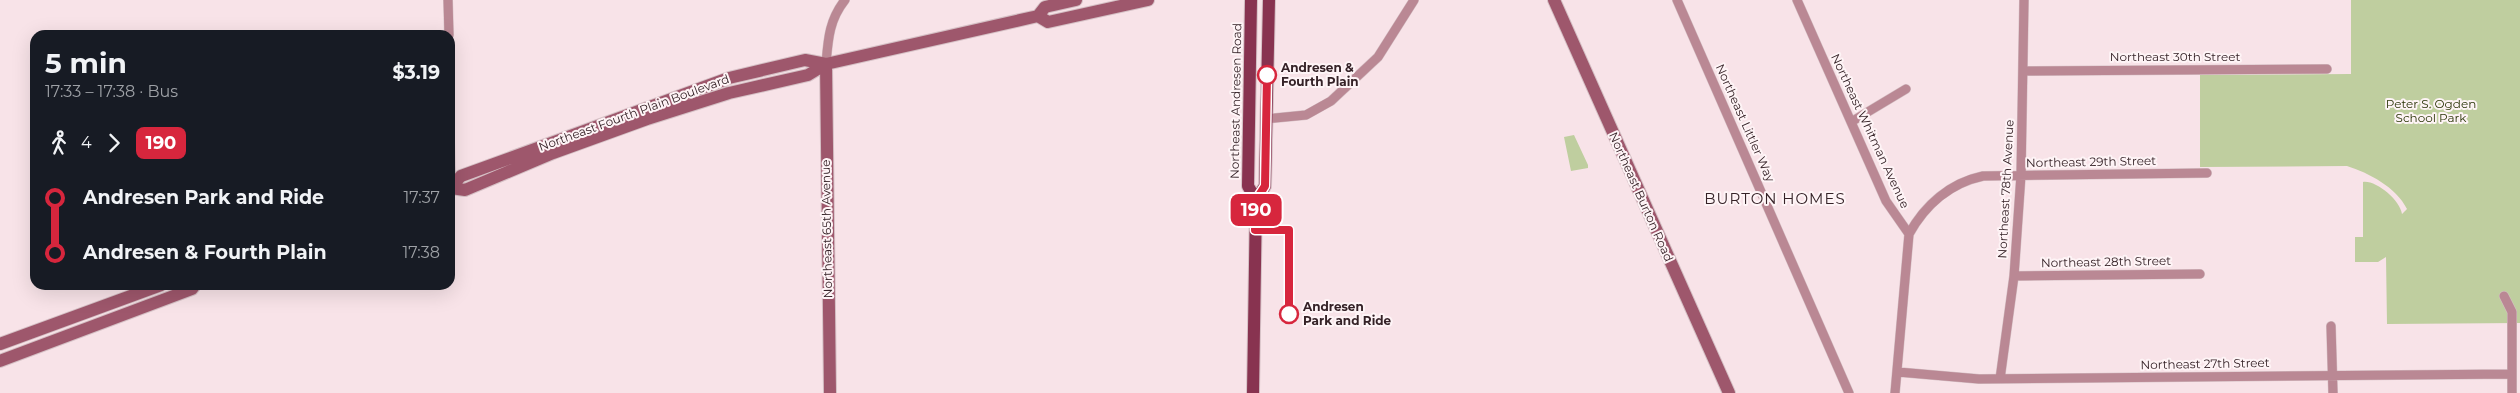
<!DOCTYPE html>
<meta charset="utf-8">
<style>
body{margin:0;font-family:Montserrat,sans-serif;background:#20242c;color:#f1f3f6;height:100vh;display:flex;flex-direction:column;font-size:19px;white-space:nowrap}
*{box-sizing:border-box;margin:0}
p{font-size:16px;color:#9ea1a6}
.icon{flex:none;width:28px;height:28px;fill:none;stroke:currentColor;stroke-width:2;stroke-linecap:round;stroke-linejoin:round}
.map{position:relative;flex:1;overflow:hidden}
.panel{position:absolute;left:30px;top:30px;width:425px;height:260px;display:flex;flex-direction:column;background:#171b24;border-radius:15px;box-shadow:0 5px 20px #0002}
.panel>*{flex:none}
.badge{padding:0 10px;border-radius:8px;font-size:18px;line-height:32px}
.map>.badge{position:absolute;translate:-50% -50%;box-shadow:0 0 0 2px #fff}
.legs{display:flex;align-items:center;gap:8px;height:55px;padding:0 15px;font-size:16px}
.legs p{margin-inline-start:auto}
.head{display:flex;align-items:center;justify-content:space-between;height:85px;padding:0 15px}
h1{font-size:28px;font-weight:700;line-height:38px}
ul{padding:0 15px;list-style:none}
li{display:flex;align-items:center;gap:18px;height:55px;font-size:19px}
li i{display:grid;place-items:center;width:8px;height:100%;margin:0 6px;background:currentColor}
li i::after{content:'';width:12px;height:12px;margin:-6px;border:4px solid;border-radius:50%;background:#171b24}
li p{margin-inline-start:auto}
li:first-child i{background:linear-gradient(#0000 50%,currentColor 0)}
li:last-child i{background:linear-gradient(currentColor 50%,#0000 0)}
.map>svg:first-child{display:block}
.green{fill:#bfce9f}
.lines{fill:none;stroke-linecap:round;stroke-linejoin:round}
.street-casing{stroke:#d5c0c5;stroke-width:10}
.secondary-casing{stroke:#d5c0c5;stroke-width:14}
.primary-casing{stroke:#d5c0c5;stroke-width:14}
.street{stroke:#ba8894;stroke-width:9}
.secondary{stroke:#9e576c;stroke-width:12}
.primary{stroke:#883350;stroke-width:12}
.line-1-casing{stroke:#fff;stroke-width:11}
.line-1{stroke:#d7263d;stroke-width:8}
.stop-1-dot{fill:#fff;stroke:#d7263d;stroke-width:2.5}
.labels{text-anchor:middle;stroke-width:4;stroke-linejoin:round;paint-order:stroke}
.street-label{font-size:12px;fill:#352227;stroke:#fef4f6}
.stop-label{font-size:12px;font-weight:bold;fill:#352227;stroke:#fef4f6;text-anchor:start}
.park-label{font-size:12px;fill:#2b3609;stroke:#fef4f6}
.quarter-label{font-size:15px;letter-spacing:1px;fill:#352227;stroke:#fef4f6}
</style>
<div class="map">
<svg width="2520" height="393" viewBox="0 0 2520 393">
<rect width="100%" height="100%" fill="#f8e3e8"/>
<path class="green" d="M2351,0H2520V323L2387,324L2386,257L2378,262H2355V237H2363V182C2376,180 2400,200 2402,214L2407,209C2396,187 2369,173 2347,166L2200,167V75L2351,74Z
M1574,135L1588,165V168L1571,171L1564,137Z"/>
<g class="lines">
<defs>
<path id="street" d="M448,0L449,35
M1677,0L1849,393
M1797,0L1886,201L1909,234L1895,393
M826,64C828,40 829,20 845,0
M2024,71L2327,69
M1266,119L1306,115L1331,101L1378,57L1414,0
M1851,122L1906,89
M450,142L451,188
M1909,234C1925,205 1950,183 1983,176L2207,173
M2014,276L2200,274
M2504,296L2512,312V393
M2331,326L2333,393
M1898,372L1979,379L2512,374
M2000,379L2014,276L2021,175L2024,0"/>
<path id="secondary" d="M1554,0L1729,393
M1038,16L1048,22L1148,0
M826,64L830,393
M450,188L461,176L729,78L805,60L826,64
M451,188L465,190L553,153L647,119L729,93L808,75L826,64L1038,16L1045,7L1076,0
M0,344L161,285
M0,361L192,289L195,285"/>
<path id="primary" d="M1251,0L1248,186L1256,200
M1253,393L1256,200L1265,186L1269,0"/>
</defs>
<use href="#street" class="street-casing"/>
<use href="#secondary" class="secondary-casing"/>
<use href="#primary" class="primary-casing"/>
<use href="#street" class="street"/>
<use href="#secondary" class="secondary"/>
<use href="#primary" class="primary"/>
</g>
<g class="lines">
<defs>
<path id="line-1" d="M1267,75L1265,186L1256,200L1255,230H1289V314"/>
</defs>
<use href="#line-1" class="line-1-casing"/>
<use href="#line-1" class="line-1"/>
</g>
<g class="stop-1-dot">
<circle cx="1267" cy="75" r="9"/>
<circle cx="1289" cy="314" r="9"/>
</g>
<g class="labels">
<g class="street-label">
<text x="2175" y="61">Northeast 30th Street</text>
<text transform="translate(1236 101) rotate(-89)" y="4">Northeast Andresen Road</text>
<text transform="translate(634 113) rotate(-20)" y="4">Northeast Fourth Plain Boulevard</text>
<text transform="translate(1745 123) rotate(66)" y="4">Northeast Littler Way</text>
<text transform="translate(1870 131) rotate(65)" y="4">Northeast Whitman Avenue</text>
<text transform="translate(2091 162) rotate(-1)" y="4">Northeast 29th Street</text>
<text transform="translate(2006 189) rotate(-87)" y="4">Northeast 78th Avenue</text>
<text transform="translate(1641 197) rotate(66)" y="4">Northeast Burton Road</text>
<text transform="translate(827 229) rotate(-91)" y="4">Northeast 65th Avenue</text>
<text transform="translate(2106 262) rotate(-1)" y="4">Northeast 28th Street</text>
<text transform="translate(2205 364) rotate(-1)" y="4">Northeast 27th Street</text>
</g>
<g class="stop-label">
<text x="1281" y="72">Andresen &amp;<tspan x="1281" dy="14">Fourth Plain</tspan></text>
<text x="1303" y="311">Andresen<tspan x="1303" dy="14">Park and Ride</tspan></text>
</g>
<g class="park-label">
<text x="2431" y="108">Peter S. Ogden<tspan x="2431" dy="14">School Park</tspan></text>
</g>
<g class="quarter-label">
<text x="1775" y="204">BURTON HOMES</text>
</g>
</g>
</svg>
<b class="badge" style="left:1256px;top:210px;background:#d7263d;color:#fff">190</b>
<section class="panel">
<div class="head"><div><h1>5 min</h1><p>17:33 – 17:38 · Bus</p></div><b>$3.19</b></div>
<div class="legs"><svg class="icon" aria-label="walk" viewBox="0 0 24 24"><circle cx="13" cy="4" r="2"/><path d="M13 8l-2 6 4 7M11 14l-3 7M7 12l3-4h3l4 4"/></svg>4<svg class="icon" aria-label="forward" viewBox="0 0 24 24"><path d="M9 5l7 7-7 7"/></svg><b class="badge" style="background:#d7263d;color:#fff">190</b></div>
<ul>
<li><i style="color:#d7263d"></i><b>Andresen Park and Ride</b><p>17:37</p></li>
<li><i style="color:#d7263d"></i><b>Andresen &amp; Fourth Plain</b><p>17:38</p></li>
</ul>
</section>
</div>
